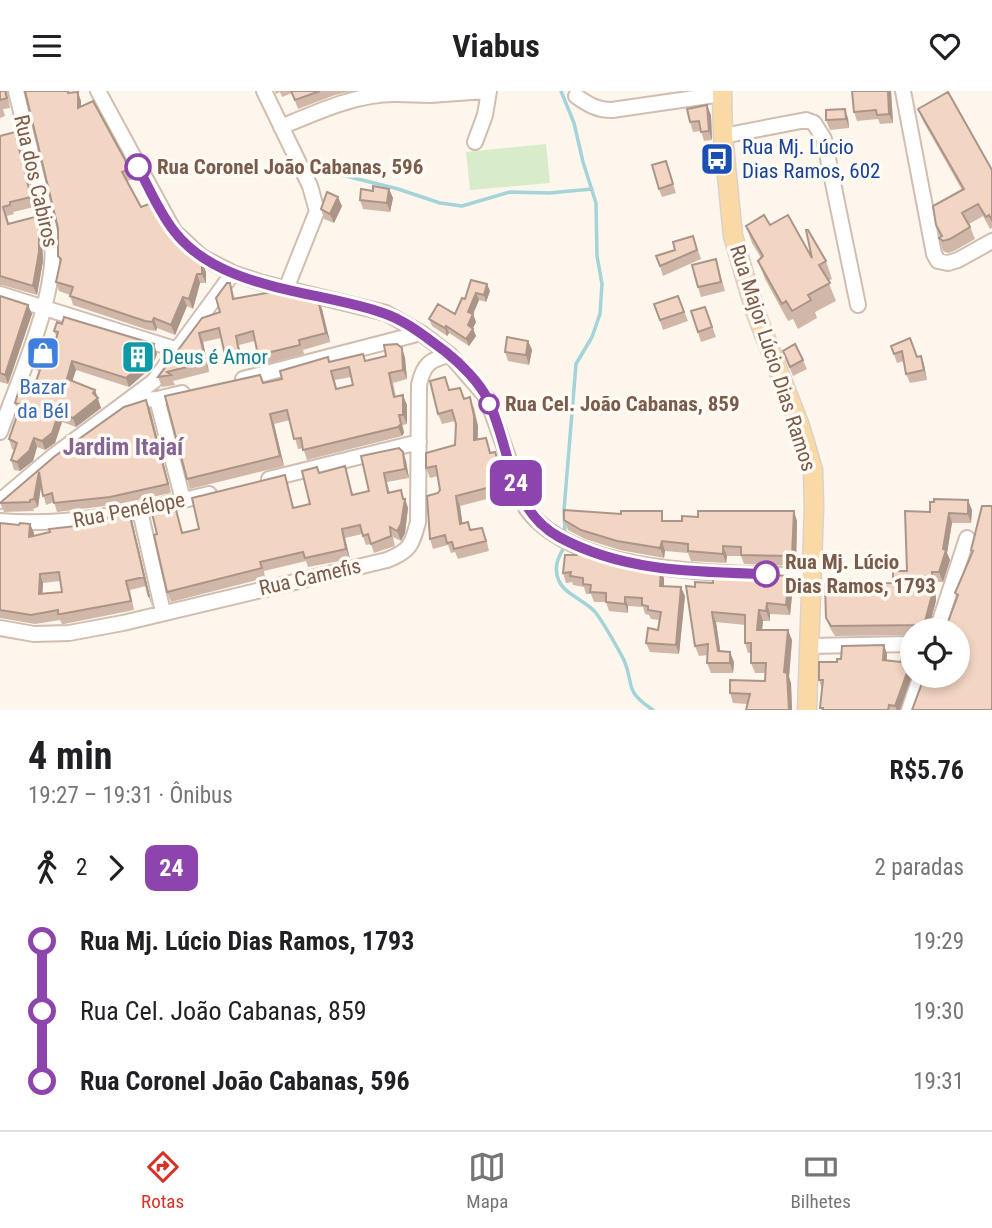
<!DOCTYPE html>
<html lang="pt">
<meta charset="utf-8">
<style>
body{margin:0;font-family:"Roboto Condensed",sans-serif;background:#f2f2f2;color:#202124;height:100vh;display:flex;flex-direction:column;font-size:26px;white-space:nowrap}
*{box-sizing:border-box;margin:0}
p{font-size:23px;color:#757577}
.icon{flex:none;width:38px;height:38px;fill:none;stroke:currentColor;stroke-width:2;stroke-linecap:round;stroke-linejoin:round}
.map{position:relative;height:619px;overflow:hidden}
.details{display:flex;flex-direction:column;background:#fff;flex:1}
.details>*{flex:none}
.badge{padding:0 14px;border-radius:10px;font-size:24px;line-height:46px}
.controls{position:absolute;left:900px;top:527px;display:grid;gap:14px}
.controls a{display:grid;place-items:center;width:70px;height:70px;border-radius:50%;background:#fff;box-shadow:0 4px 10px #0003;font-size:35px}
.map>.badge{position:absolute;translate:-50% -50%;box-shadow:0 0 0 4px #fff}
.legs{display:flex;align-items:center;gap:10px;height:77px;padding:0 28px;font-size:23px}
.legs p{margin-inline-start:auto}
.head{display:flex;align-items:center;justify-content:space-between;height:119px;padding:0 28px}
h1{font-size:38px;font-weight:700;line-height:52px}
ul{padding:0 28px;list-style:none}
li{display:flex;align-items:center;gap:24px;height:70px;font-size:26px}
li i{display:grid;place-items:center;width:10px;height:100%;margin:0 9px;background:currentColor}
li i::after{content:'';width:18px;height:18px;margin:-9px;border:5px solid;border-radius:50%;background:#fff}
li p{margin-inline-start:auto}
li:first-child i{background:linear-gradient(#0000 50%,currentColor 0)}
li:last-child i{background:linear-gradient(currentColor 50%,#0000 0)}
header{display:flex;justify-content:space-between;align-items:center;height:91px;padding:0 28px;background:#fff;font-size:32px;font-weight:700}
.tabs{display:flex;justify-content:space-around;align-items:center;height:98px;border-top:2px solid #e0e0e0;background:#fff;font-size:19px;color:#757577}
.tabs a{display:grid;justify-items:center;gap:4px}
.tabs .on{color:#d93025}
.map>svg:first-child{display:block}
.green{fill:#d8ecc9}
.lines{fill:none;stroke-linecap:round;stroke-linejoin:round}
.stream{stroke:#a5d3da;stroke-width:3.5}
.minor-casing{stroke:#d1beb0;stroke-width:18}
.major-casing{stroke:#dad1cd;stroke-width:21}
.minor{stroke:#fff;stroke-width:14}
.major{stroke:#fbd9a5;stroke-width:18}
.wall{fill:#d1b7a8;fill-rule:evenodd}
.shaded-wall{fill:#aa9588}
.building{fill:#f3d5c3;stroke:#aa9588;stroke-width:2;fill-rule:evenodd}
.line-1-casing{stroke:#fff;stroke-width:16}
.line-1{stroke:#8e44ad;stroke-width:10}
.stop-1-dot{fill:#fff;stroke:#8e44ad;stroke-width:3.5}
.labels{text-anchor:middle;stroke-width:7;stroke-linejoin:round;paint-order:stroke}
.transit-label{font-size:21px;fill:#164399;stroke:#fffaf3;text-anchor:start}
.stop-label{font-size:21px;font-weight:bold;fill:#7a5c4d;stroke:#fffaf3;text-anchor:start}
.street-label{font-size:21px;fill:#7a5c4d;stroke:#fffaf3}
.culture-label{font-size:21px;fill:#0d838f;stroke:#fffaf3;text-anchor:start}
.shop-label{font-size:21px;fill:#366cbe;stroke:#fffaf3}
.quarter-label{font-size:24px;font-weight:bold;fill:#846695;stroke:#fffaf3}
</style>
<header><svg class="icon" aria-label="menu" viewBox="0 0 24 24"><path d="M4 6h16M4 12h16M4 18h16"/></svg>Viabus<svg class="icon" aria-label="heart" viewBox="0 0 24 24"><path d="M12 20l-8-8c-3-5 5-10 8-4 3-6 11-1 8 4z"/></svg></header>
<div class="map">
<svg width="992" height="619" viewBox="0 0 992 619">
<rect width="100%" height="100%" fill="#fdf6ec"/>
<path class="green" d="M546,53L550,92L470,99L466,61Z"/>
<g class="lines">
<path class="stream" d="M561,0L574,32L583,71L596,112L597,165L602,193L600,223L592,246L576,273L564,419L565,444
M338,83L398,98L440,112L462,115L510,101L549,102L592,98
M565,455C558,466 553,477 559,490C565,504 587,510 596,522C606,536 616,554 624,569C635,595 623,599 653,619"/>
<defs>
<path id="minor" d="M98,0L174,140L202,166L233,182L263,192L386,222L421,242L450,264L487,307L526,417C577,488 732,481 812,485
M264,0L310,95L317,120L286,198
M903,0L934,163L938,170L948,172L958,169L992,150
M397,3L430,4L486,0
M576,5C589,14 597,19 612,19L722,3
M281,36C317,21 358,2 397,3V0
M723,45L806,29L814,32L824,48L858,214
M475,51L485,24L489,0
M0,203L178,259
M243,288L421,242
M157,308L183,409
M130,310L157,308L182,302
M0,341C19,288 58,203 52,149L16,0
M269,388L419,351
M0,410L52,366L154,290L233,182
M140,420L163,521
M0,430C72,436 139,420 209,403
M0,537L34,543L69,542L123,532L387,469C410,460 412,454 418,431L419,294C423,274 430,268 450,264
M937,539L967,447
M809,555L912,553
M909,619L921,584"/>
<path id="major" d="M722,0L723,45L733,145L755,220L800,335L813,379L814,416L807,619"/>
</defs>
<use href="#minor" class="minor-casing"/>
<use href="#major" class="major-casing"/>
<use href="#minor" class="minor"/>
<use href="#major" class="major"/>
</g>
<path class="wall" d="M0,0H7L10,17L3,18L5,25L0,27Z
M25,0H69V2L81,10V15L130,78L133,88L127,90L141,116L164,137L206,181V192H200L193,218L187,215L175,244L157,237L156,240L148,239L73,214L70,204L59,200L56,191L60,171L58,165V137Z
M275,0H352L335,4L298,18L292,2L282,6L280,1L276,3Z
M852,0H891L893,32L880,33L878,28L857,30L854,21Z
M918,18L992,79V137L990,138L983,125L969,133L975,148L954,160L948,162L943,160L939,147L940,146L936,134L962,99L923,30Z
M711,24L712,49L704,50L701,40L693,41L690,31Z
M848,27L849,37L830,39L826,29Z
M15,41L18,50L34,116L13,121L14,123L7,125L9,133L39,135L42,150L43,170L37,204L2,194H0V45Z
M666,70L676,102L662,106L659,98Z
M389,98L393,107L390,121L363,118L360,109L373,100Z
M342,115L334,132L324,128L321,118Z
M770,134L812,167L826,170L832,188L828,190L836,210L815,221L817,227L798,238L793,228L788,230L765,188L758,170L761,167L752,152L746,135Z
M693,145L701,168L663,185L660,175L675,159Z
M719,178L725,200L701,206L698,196Z
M471,189L490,200L486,211L479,209L473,223L476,231L473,237L476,245L469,255L449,242L447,245L432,235L429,228L455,223L465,208Z
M230,192L235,208L318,209L322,218L330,251L303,259L304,263L262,274L255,250L239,254L243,271L229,274L221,247L203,251L209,281L173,290L175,294L162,296L158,286L202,227L220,221Z
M0,205L28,214L32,223L8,293L0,291Z
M678,205L688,230L663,239L654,213Z
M705,216L716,246L701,251L691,220Z
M54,240L154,253L157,263L152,276L129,296L76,279L72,290L95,299L101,317L76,336L62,331L55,352L45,359L37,356L33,370L20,380L14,379L11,369L14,359L12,358L9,348L16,327L15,324L17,318L15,312L34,296L39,280L34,278L31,269L53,259L57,247Z
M528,250L532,259L529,274L508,270L505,261Z
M891,255L917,266L921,265L924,274L927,289L910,292L906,283L904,270L897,272Z
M402,257L405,267L407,288L393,292L396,306L407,314V333L403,334L404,342L402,345L307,369L303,357L298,358L290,329L274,333L284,375L190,398L187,388L260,284L264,292L282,288L330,271L365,270L386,265ZM351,286L353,294L337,298L335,289Z
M783,260L803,269L807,278L793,285Z
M450,299L464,308L474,316L478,335V349L491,362L504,387L506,403L460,415L462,432L486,447L489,460L458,468L455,461L451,462L448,454L433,458L430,448L440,399L438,385L430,387L426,377L455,354V330L442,333L438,323Z
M146,309L171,402L113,414L57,421L54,411L46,414L41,394L38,416L33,418L34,420L4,421L0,412Z
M403,361L406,370L409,387L387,391L390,402L405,408L408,417L405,442L401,450L393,446L395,455L374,462L371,453L366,454L362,443L345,447L350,468L308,476L306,470L264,480L265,487L171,511L167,501L157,443L174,411L183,442L199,438L285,384L294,417L310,413L317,376L319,382L348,385L353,404L369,400Z
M972,419L971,432H952L947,462L950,469L943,491H935L936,510L928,539H912V544L835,545L830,537L826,527L893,492L907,480L930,421Z
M129,421L132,430L152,515L146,495L130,499L134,519L64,533H62L60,529L35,533L0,527V432L19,434L30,433L34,442L33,445ZM60,490L62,501L42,502L43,492Z
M564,429L797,430L796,475L744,473L741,465H727L726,472L691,470L688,462L665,460L664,467L620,459L585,448L568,439Z
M615,475L664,487V495L685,505L679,563L650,561L646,552L658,539L659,529L651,528L649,524L645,523L643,516L628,515V522L609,520L606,511H594L591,503H586L584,496L573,494L572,491L566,492L563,482Z
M793,495L790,524L770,523V530H763L762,539L792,549L789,586L791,592L792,619H746L747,613L733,612L730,602L765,590V582H755L751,572V562H748L745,552V534L716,531L720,560L734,571L733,582H711L707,572L708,564L699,565L695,555V496Z
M884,554L887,563V570L900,619H821L822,598L819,589L841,568Z"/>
<path class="shaded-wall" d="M888,0H891L893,32L889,23Z
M78,1L81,10V26L78,17Z
M707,14L711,24L712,49L709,40Z
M845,18L848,27L849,37L846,28Z
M15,41L18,50L34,116L31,106Z
M389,98L393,107L390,121L387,112Z
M338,106L342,115L334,132L330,123Z
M35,126L42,150L43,170L37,204L33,195Z
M202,171L206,181V192L202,183Z
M197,183L200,192L193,218L189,208Z
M487,193L490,200L486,211L484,204Z
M476,202L479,209L471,228L468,221Z
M183,206L187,215L175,244L171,234Z
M318,209L322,218L330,251L326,242Z
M28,214L32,223L8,293L5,284Z
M473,223L476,231L471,241L468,234Z
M154,227L157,237L156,240L152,231Z
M446,235L449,242L447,245L445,237Z
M473,238L476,245L469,255L466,248Z
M199,242L203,251L209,281L206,271Z
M528,250L532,259L529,274L526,264Z
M154,253L157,263L152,276L129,296L126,287Z
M402,257L405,267L407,288L403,279Z
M921,265L924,274L927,289L924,279Z
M72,270L76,279L70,297L67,288Z
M95,299L101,317L76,336L73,327Z
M403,304L407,314V333L403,324Z
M470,306L478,335L477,359L474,349Z
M146,309L150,318L171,402L168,393Z
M59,321L62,331L55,352L45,359L42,350Z
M270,323L274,333L284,375L280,365Z
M399,324L404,342L402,345L398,336Z
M34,347L37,356L33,370L20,380L17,371Z
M403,361L406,370L409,387L405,378Z
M495,361L504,387L506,403L502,393Z
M39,381L42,389L38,416L34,408Z
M401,399L405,411V408L408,417L405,442L401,450L397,440Z
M456,405L460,415L464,443L460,433Z
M968,409L972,419L971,432L968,423Z
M794,420L797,430L796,475L792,465Z
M129,421L132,430L152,515L149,506Z
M949,422L952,432L947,462L950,469L943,491L939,481Z
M30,433L34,442L32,455L29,446Z
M342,438L345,447L350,468L346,458Z
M662,450L665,460L664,467L660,457Z
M723,455L727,465L726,472L723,463Z
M661,478L664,487V504L660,495Z
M932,481L935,491L936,510L928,539H925L924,534Z
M40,483L43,492L42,512L39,503Z
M789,485L793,495L790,524L786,514Z
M681,496L685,505L679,563L676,554Z
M625,506L628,515V522L625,513Z
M767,512L770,523V530L766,520Z
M759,519L763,530L761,549L757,539Z
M712,521L716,531L722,571L718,560Z
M788,539L792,549L789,586L791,592L792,619H789L784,581Z
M884,554L887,563L886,578L883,569Z
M730,561L734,571L733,582L730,572Z
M912,568V584L900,619H897L895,615Z"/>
<path class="building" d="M0,0H5L7,7L0,9Z
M25,0H68V2L78,1V17L93,10L130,78L122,81L141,116L149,113L164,137L202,171V183H197L189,208L183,206L171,234L154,227L152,231L145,230L70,205L73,196L56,191L61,168L58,165V137Z
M291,0H320L295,9Z
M852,0H888L889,23L877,24L876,19L854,21Z
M948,1L992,79V129L989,124L986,126L978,113L962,122L970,136L950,148L943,150L939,147L942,145L936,134L933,115L964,98L918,18Z
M707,14L709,40L701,41L699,30L690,31L687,18Z
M845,18L846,28L826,29V19Z
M15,41L31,106L10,111V114L3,116L8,133L35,126L39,141V161L33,195L0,185V45Z
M666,70L673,93L659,98L652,74Z
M373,95L389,98L387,112L360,109L361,98L373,100Z
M327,101L338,106L330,123L321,118Z
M764,124L770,134L788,124L812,167L806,139H808L826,170L819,174L830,192L808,204L811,209L792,220L786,210L782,213L758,170L763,165L746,135Z
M693,145L697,159L660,175L656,165L675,159L673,151Z
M716,168L721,191L698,196L692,174Z
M471,189L487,193L484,204L476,202L468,221L473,223L468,234L473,238L466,248L446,235L445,237L429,228L438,213L455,223L462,207L465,208Z
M227,192H230L233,208L277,200L318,209L326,242L299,249L300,254L258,264L253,240L236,245L239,261L225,264L219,237L199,242L206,271L167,281L171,284L158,286L202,227L220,221L216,207Z
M0,205L28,214L5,284L0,282Z
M678,205L684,221L660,229L654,213Z
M705,216L712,236L698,241L691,220Z
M64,226L154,253L149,267L126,287L72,270L67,288L95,299L93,302L98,307L73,327L59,321L52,342L42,350L34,347L29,360L17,371L11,369L17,352L9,348L17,325L15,324L19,313L15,312L18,302L22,292L34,296L42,273L31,269L36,254L53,259L58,241L54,240L57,231L62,233Z
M507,246L528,250L526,264L505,261Z
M910,247L917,266L921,265L924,279L906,283L902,260L894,263L891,255Z
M397,253L402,257L403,279L389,282L394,306L403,304V324H399L401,333L398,336L303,359L301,347L294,348L287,319L270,323L280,365L187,388L165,305L260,284L263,292L282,288L280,280L328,266L329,271L363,263L365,270L386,265L384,254ZM349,276L353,294L336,298L331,280Z
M795,253L803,269L790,276L783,260Z
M445,286L449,299L460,297L464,308L470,306L474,325V349L486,347L490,362L495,361L500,377L502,393L456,405L460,433L468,431L470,439L482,437L486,450L454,458L452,451L447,452L445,444L430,448L427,405L438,402L440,399L436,375L426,377V362L455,354L456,333L452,319L438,323L430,290Z
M146,309L168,393L110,406L54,412L52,402L43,405L39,381L34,408L30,409V411L0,412L55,365L124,316Z
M399,357L403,361L405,378L384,382L388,402L401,399L403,408H405L401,433L397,440L390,436L391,445L371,453L368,443L363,445L360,434L342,438L346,458L305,467L303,461L260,471L262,477L167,501L154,444L157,443L151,418L174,411L182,442L199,438L192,407L285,384L293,417L310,413L302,380L317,376L319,382L345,375L352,404L369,400L361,365Z
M934,408L968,409V423L949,422L943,458L946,459L939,481H932L933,500L924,534L831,535L826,527L825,493L893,492V480H907L905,420L930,421V411H934Z
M982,415H992V619H912L925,584H957V539H945L958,504L955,502L973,460L971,459Z
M564,419L621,423V420H662V430H682V425L698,426V420H794L792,465L741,464V456L723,455V463L688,460V453L662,450L660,457L617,450L581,439L564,429Z
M129,421L149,506L144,486L126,490L131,510L61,523H58V519L31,524L0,519V432L19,434L20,432L30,433L29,446L50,441L49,438L76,435ZM59,481L62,501L39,503L40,483Z
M577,460H585L599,465L615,475L661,478L660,495L681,496L676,554L646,552L648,537L658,539L661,521L648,519V515L642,514V507L625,506V513L606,511V502L590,501L591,494L583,493V487L570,485L571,481L563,482L565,464H577Z
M713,481L789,485L786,514L767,512L766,520L759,519L757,539H788L784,581L787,582L789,619H746L750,603L730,602V589L765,590L766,572H751V552H745V524L712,521L718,560L730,561V572H707L708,553L695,555L686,495L695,496V491L713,492Z
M884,554L883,569L901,571L903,554L910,555L912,557V568L895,615L889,614L888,619H823V617H820L823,589H819V571H837V568H841L842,555Z"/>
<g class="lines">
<defs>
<path id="line-1" d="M138,76C149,97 159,121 174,140C220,200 318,199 383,222C407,230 427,247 446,261C461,273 480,292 488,309C511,357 508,418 559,446C623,481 696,481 766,483"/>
</defs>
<use href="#line-1" class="line-1-casing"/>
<use href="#line-1" class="line-1"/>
</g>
<defs>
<symbol id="bus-square" viewBox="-11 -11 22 22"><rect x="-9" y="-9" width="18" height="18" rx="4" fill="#1a4fb4" stroke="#fffaf3"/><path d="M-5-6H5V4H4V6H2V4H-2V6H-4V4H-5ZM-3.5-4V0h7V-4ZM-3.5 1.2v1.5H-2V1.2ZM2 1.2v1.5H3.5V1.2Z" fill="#fff"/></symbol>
<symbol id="shop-square" viewBox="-11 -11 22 22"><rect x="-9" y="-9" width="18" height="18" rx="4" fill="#3f7fe0" stroke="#fffaf3"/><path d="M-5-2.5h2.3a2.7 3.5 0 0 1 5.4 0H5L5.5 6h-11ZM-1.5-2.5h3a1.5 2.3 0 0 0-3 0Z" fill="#fff"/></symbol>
<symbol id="building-square" viewBox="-11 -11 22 22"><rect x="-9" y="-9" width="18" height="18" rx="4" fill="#0f9aa8" stroke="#fffaf3"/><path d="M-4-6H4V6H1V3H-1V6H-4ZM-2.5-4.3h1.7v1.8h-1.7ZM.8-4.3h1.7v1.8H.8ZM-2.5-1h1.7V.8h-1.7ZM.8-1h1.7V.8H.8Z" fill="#fff"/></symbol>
</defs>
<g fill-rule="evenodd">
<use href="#bus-square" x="698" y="49" width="38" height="38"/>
<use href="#shop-square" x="24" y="243" width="38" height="38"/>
<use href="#building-square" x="119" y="247" width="38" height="38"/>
</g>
<g class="stop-1-dot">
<circle cx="138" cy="76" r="12"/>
<circle cx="489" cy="313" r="9"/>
<circle cx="766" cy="483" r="12"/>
</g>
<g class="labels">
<g class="transit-label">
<text x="742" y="63">Rua Mj. Lúcio<tspan x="742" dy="24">Dias Ramos, 602</tspan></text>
</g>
<g class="stop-label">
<text x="157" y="83">Rua Coronel João Cabanas, 596</text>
<text x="505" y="320">Rua Cel. João Cabanas, 859</text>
<text x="785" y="478">Rua Mj. Lúcio<tspan x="785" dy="24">Dias Ramos, 1793</tspan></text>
</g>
<g class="street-label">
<text transform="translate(36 90) rotate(77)" y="7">Rua dos Cabiros</text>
<text transform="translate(773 267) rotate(72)" y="7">Rua Major Lúcio Dias Ramos</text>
<text transform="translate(129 419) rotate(-11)" y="7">Rua Penélope</text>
<text transform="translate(310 486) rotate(-13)" y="7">Rua Camefis</text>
</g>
<g class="culture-label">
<text x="162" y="273">Deus é Amor</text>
</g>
<g class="shop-label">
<text x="43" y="303">Bazar<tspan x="43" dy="24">da Bél</tspan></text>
</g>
<g class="quarter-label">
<text x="123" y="364">Jardim Itajaí</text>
</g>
</g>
</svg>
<div class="controls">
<a><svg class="icon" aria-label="locate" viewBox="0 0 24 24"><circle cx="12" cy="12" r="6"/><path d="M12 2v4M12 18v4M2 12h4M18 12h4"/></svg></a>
</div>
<b class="badge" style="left:516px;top:392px;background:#8e44ad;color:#fff">24</b>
</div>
<section class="details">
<div class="head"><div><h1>4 min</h1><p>19:27 – 19:31 · Ônibus</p></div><b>R$5.76</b></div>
<div class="legs"><svg class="icon" aria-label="walk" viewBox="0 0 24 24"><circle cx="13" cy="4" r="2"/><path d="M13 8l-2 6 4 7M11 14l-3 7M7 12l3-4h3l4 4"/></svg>2<svg class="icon" aria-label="forward" viewBox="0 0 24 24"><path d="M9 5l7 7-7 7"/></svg><b class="badge" style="background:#8e44ad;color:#fff">24</b><p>2 paradas</p></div>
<ul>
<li><i style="color:#8e44ad"></i><b>Rua Mj. Lúcio Dias Ramos, 1793</b><p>19:29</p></li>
<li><i style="color:#8e44ad"></i><span>Rua Cel. João Cabanas, 859</span><p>19:30</p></li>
<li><i style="color:#8e44ad"></i><b>Rua Coronel João Cabanas, 596</b><p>19:31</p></li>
</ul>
</section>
<nav class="tabs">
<a class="on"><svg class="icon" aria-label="directions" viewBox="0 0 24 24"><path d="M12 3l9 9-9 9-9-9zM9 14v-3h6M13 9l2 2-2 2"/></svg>Rotas</a>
<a><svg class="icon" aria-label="map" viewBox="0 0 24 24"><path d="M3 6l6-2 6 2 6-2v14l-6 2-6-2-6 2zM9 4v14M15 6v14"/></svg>Mapa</a>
<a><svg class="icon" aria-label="tickets" viewBox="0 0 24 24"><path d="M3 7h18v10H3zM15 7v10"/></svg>Bilhetes</a>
</nav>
